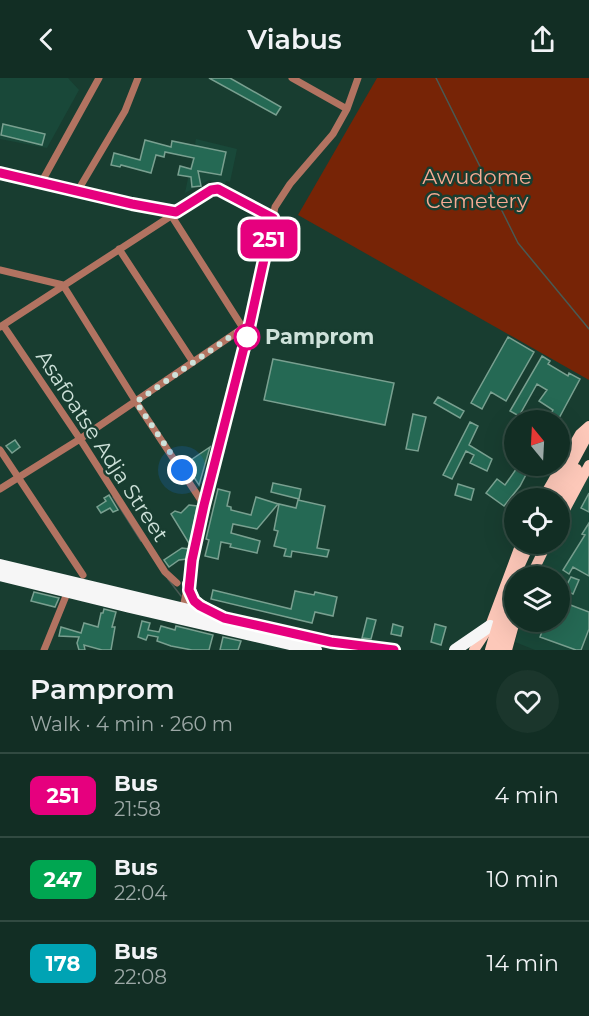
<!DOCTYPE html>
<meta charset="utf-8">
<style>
body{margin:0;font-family:Montserrat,sans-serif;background:#1b362c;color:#f1f3f6;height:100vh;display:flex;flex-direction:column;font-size:22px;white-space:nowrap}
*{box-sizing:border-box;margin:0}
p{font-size:20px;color:#9ca8a6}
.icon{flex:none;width:33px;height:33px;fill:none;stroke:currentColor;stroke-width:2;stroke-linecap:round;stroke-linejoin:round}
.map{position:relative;height:572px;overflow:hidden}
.panel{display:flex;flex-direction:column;background:#122e24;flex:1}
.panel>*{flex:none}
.badge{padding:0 12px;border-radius:9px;font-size:21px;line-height:39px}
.needle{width:39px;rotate:342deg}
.fabs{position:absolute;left:504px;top:332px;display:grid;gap:12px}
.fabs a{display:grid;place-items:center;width:66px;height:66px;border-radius:50%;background:#122e24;box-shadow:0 6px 24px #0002,0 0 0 2px #314a41;font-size:30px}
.you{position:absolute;width:30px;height:30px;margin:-15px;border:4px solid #fff;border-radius:50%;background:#1a73e8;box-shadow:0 0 0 9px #1a73e833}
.map>.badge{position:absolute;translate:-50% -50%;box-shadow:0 0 0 3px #fff}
.round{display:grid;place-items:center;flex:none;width:63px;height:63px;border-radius:32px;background:#1b362c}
.summary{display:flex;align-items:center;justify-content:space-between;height:102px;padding:0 30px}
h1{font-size:28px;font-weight:600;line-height:45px}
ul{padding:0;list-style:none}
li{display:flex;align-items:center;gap:18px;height:84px;padding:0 30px;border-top:2px solid #314a41}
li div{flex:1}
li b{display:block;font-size:22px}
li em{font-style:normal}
li .badge{min-width:66px;font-weight:700;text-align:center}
header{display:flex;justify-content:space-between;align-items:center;height:78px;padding:0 30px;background:#122e24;font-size:27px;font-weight:600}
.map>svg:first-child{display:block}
.built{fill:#194839}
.green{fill:#772406}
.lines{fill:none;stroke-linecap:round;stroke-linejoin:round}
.stream{stroke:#495a54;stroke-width:1.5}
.building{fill:#256954;stroke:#79a090;stroke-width:1.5}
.street{stroke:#b27361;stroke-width:7}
.primary{stroke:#fdc8b9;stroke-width:10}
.highway{stroke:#f6f6f6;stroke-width:12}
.primary-bridge{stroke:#fdc8b9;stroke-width:10}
.line-casing{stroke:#fff;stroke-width:14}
.line{stroke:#e6007e;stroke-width:9}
.walk{stroke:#cee2da;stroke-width:6;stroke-dasharray:0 10.8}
.stop-dot{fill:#fff;stroke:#e6007e;stroke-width:3}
.labels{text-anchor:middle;stroke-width:5;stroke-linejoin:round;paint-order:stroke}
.park-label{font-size:21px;fill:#f5aa93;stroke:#183d30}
.stop-label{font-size:21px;font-weight:bold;fill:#cee2da;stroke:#183d30;text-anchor:start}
.street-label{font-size:21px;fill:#cee2da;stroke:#183d30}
</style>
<header><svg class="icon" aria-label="back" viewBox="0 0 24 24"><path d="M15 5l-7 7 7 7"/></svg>Viabus<svg class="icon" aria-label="share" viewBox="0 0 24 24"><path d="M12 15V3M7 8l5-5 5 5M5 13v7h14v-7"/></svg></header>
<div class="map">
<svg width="589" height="572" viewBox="0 0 589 572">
<rect width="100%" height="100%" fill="#183d30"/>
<path class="built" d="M0,0H68L79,12L47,70L0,61Z
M196,61L237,71L230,104L226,103L225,106L209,102L185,115Z
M589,391V572H535L515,564L521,543H560V498H535L550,465H560V445Z"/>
<path class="green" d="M377,0H589V302L298,137Z"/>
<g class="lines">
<path class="stream" d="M436,0L518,165L589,251
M113,419L141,463
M198,475L220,384
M168,501L181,518"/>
</g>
<path class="building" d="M209,0H230L281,29L276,37Z
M3,46L45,56L42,67L1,57Z
M145,62L171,69L172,63L226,74L221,97L198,93L201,108L192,109L191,99L178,97L180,88L191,91L194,80L165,74L164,79L156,77L151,95L121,87L120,89L111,87L114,75L140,82Z
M508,259L534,274L506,323L491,314L482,331L471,325Z
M542,278L550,283L548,286L568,298L569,295L580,301L558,342H547L553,332L539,323L547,312L537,306L519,338L510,333Z
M273,281L394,305L385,347L264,322Z
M438,319L464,333L460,340L434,325Z
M413,336L426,339L418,373L406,371Z
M470,344L478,348L469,367L492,381L487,393L470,385L474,377L466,373L452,401L443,397Z
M15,362L20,369L12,375L6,368Z
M210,369L199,407L185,386Z
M519,387H531L520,408L504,428L486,415L497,401L505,407Z
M273,405L301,411L299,421L271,414Z
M458,406L474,411L471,422L455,417Z
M218,411L230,414L227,428L231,429V432L251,437L256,419L278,426L257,451L233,446L231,455L260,463L257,475L230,469L231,466L221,464L218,481L205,478L209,462L206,461Z
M589,415V434L581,430Z
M109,417L118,432L113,434L110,430L101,435L97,429L106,423L104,420Z
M298,422L325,428L317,470L329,472L327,479L292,473L291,479L284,478L286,471L274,468L278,453L274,452L279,426L296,430Z
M189,427L197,428L190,467L171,436L175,433L181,435Z
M589,445V498L573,489L569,496L563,492L585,457L582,456Z
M182,470L189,471L187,481L179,482L169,489L164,482Z
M571,499L579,502L573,516L564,512Z
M213,512L291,531L295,513L314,517L315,514L337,519L333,538L315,534L312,545L211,521Z
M34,514L59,520L55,529L31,523Z
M560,523L589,534V551L581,572H576L540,559L546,543H560Z
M104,531L116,534L112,549H115L111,572H102L84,567L85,572H79L77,565L79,559L59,558L61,549L81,555L84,545L98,549L101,535H103Z
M367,540L376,542L371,561L362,560Z
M142,543L150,545L148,552L159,554L161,548L175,552L176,548L213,557L209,572H192L171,568L157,563L158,559L148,557L146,562L138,559Z
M393,546L403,549L401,558L391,556Z
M435,546L446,549L441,567L431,564Z
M223,559L241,563L238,572H220Z"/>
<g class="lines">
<path class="street" d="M292,0L347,31
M0,95L150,130L176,134
M41,105L99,0
M77,114L125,33L138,0
M171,137L243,250
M119,171L193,284
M0,192L63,207L136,324L204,427
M3,247L80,361L165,494L177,505
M0,249L211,112H221L273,139
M0,372L83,497
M0,411L80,361L243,250H249
M183,530L204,427L249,250L275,129L290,106L333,56L347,31L358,0
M44,572L68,513"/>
<path class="primary" d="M543,420L580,356L589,348
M554,420L589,355
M560,425L577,391
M560,441L589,387
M515,498L530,465
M531,498L547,465
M474,572L490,548L521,465
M497,572L514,519
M507,572L515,543"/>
<path class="highway" d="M0,487L197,534L331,564L394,572
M0,497L130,529L316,572
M188,506L194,523L212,534
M455,572L490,548"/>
<path class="primary-bridge" d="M490,572L504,524L514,500"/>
</g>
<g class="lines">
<defs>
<path id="line" d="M0,95L132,126L176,134L211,112L218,111L273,140L249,250L204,427L192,482L189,512L194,523L200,528L224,540L331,564L394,572"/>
</defs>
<use href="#line" class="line-casing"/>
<use href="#line" class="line"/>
<path class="walk" d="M182,392L136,324L243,250H249L247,259"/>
</g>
<circle class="stop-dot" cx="247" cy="259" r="12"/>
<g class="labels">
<g class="park-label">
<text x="477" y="106">Awudome<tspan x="477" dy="24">Cemetery</tspan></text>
</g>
<g class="stop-label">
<text x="265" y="266">Pamprom</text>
</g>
<g class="street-label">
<text transform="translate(102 368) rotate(57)" y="7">Asafoatse Adja Street</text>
</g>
</g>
</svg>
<div class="fabs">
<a><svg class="needle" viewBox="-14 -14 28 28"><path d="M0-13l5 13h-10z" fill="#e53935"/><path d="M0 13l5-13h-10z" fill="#9ca8a6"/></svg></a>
<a><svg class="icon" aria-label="locate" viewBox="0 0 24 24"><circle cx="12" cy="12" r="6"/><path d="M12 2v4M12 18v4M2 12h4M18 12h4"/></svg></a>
<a><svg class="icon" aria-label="layers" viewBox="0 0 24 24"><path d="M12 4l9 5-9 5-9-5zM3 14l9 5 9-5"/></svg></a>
</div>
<div class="you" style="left:182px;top:392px"></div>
<b class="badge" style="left:269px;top:161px;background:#e6007e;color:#fff">251</b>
</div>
<section class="panel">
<div class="summary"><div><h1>Pamprom</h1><p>Walk · 4 min · 260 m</p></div><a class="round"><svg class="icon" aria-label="heart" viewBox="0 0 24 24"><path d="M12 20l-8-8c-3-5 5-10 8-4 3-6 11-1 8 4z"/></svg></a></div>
<ul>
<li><span class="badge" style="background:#e6007e;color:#fff">251</span><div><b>Bus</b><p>21:58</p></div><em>4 min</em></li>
<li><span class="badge" style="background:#00a651;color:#fff">247</span><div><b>Bus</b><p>22:04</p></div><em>10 min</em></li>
<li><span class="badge" style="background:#00a3b4;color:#fff">178</span><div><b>Bus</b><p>22:08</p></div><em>14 min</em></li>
</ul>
</section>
